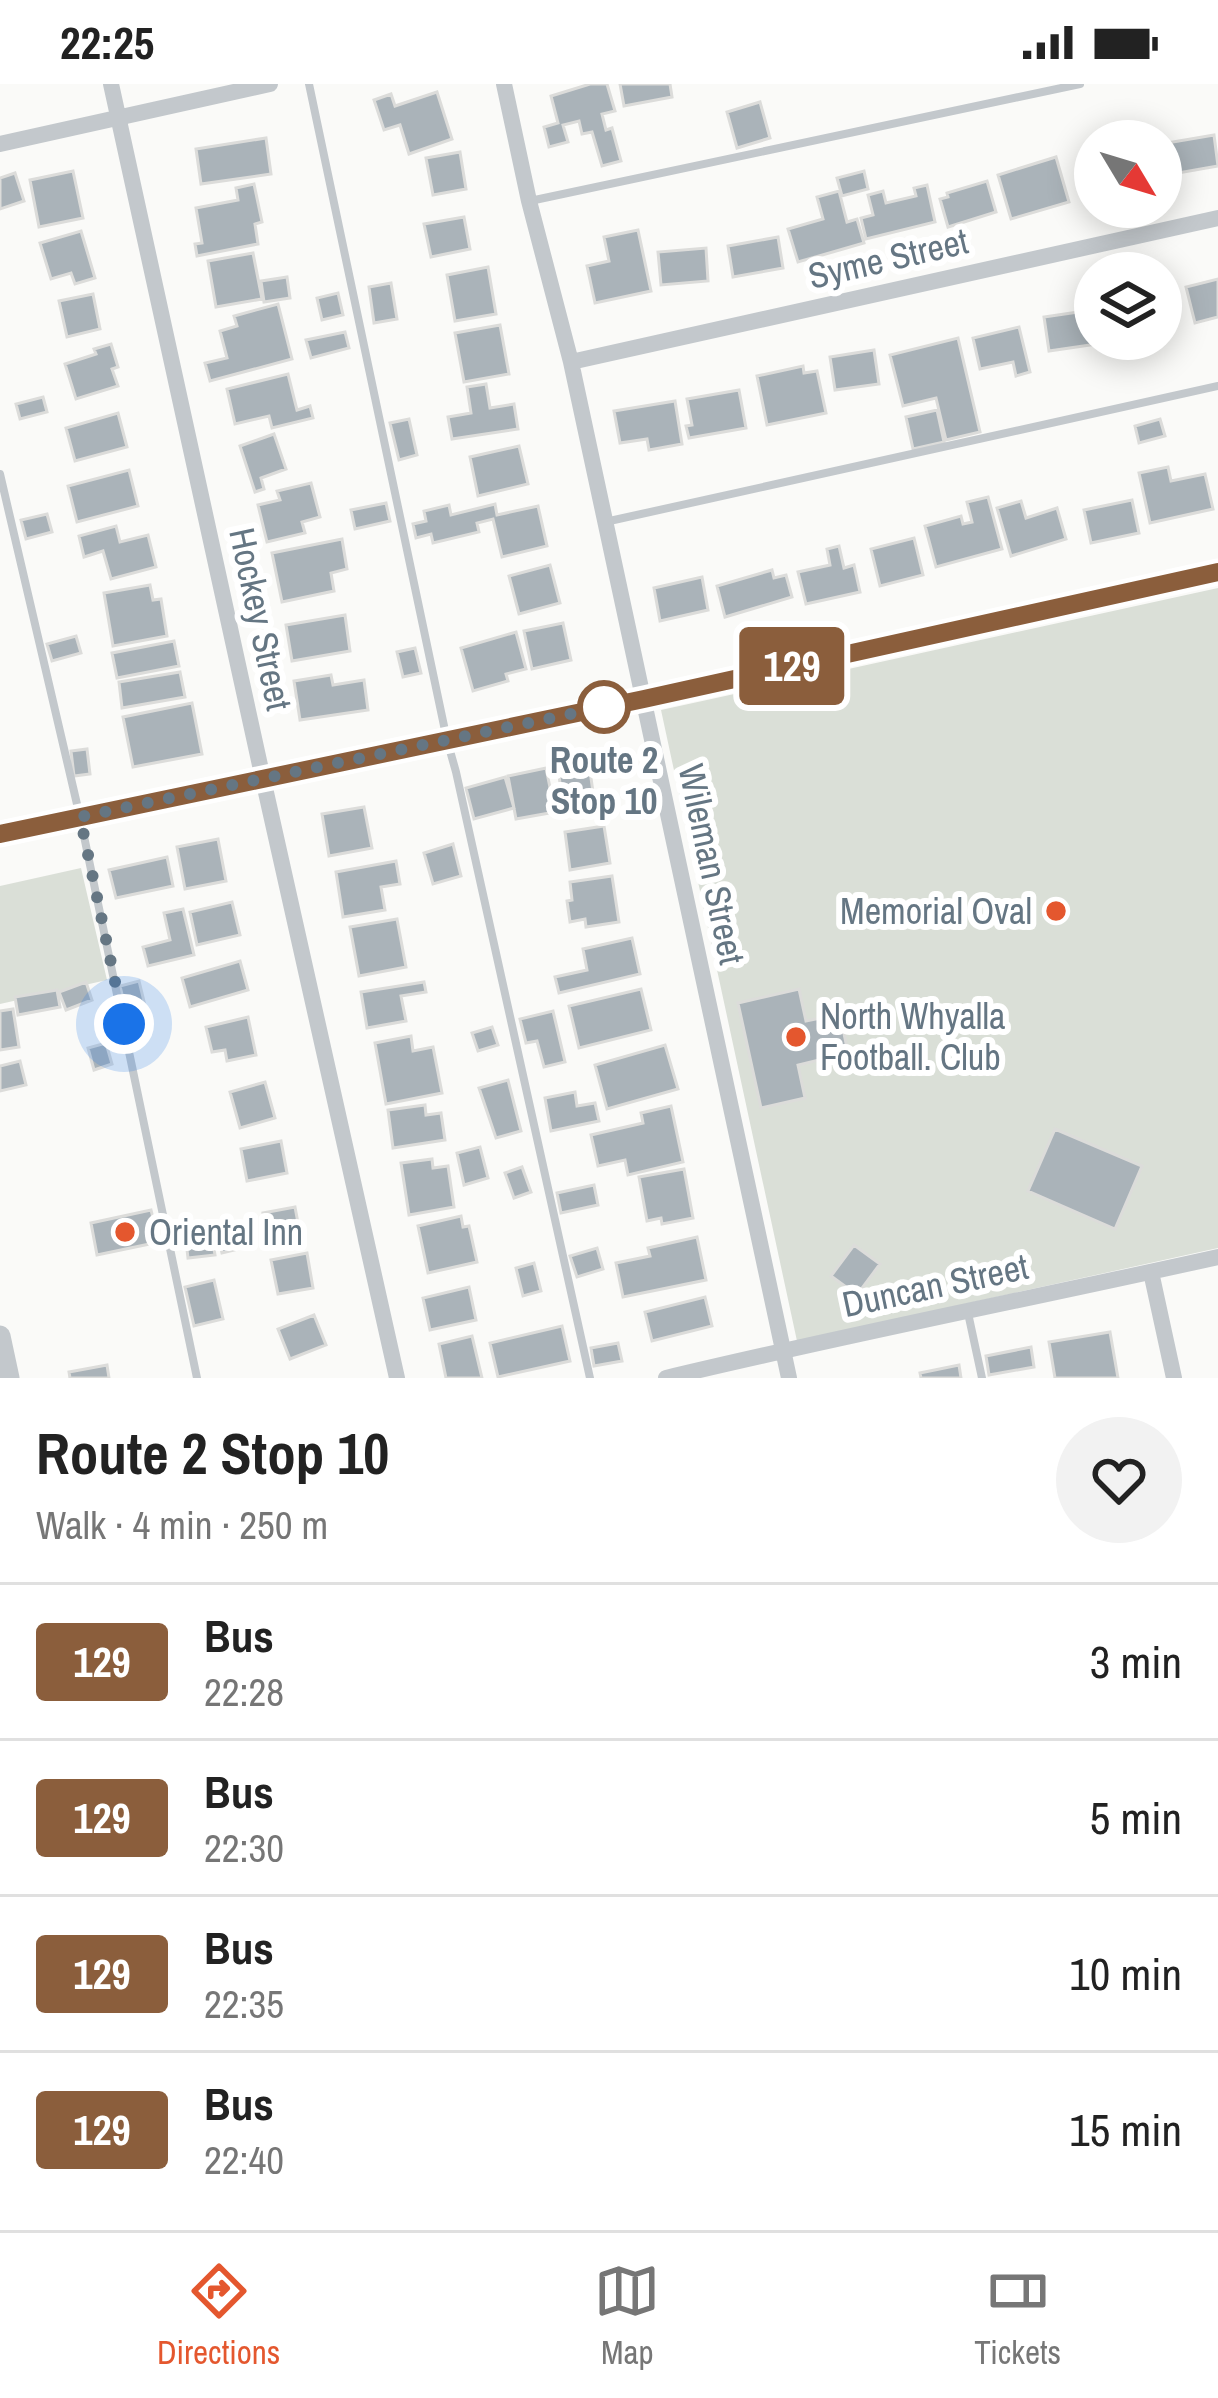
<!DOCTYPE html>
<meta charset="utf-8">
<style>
body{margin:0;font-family:"Archivo Narrow",sans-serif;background:#f2f2f2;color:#222;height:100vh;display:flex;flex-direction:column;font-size:45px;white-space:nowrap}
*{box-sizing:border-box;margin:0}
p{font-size:39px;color:#767676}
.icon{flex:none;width:66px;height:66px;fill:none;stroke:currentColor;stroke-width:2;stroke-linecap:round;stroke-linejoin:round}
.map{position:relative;height:1294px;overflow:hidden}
.drawer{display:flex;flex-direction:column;background:#fff;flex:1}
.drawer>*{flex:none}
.badge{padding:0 24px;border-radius:9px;font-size:42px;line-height:78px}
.needle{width:78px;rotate:128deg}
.buttons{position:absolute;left:1074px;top:36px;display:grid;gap:24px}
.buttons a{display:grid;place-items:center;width:108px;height:108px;border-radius:50%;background:#fff;box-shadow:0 6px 30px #0003;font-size:60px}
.you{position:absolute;width:60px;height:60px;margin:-30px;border:9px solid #fff;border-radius:50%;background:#1a73e8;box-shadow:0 0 0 18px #1a73e833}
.map>.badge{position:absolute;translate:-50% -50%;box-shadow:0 0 0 6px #fff}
.round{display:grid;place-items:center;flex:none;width:126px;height:126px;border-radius:63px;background:#f2f2f2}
.overview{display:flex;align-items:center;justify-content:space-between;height:204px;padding:0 36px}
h1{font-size:57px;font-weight:700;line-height:90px}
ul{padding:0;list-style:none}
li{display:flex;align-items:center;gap:36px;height:156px;padding:0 36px;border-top:3px solid #e0e0e0}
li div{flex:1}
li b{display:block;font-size:45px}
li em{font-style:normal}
li .badge{min-width:132px;font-weight:700;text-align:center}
.status{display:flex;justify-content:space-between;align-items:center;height:84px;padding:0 60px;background:#fff;direction:ltr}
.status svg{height:33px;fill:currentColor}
.menu{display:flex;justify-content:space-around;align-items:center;height:168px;border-top:3px solid #e0e0e0;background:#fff;font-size:33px;color:#767676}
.menu a{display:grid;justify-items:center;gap:6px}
.menu .active{color:#e4572e}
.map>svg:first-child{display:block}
.green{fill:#dadfd7}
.building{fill:#aab3b9;stroke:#dcdcda;stroke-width:3}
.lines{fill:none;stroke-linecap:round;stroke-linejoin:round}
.service{stroke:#c3c8cc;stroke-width:8}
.minor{stroke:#c3c8cc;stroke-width:16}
.tertiary{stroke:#c3c8cc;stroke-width:21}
.line-casing{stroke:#fff;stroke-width:27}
.line{stroke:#8b5e3c;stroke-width:18}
.walk{stroke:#657683;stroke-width:12;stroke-dasharray:0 21.6}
.stop-dot{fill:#fff;stroke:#8b5e3c;stroke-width:6}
.poi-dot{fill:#e4572e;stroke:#fff;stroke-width:4.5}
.labels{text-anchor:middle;stroke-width:12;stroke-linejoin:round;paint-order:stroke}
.street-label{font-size:36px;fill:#657683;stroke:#fff}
.stop-label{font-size:36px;font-weight:bold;fill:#657683;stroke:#fff}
.poi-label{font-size:36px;fill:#657683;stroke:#fff;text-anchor:start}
</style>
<div class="status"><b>22:25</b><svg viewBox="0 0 49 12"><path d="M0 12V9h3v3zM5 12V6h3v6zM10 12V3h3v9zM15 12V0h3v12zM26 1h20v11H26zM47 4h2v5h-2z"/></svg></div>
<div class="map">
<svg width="1218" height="1294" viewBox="0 0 1218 1294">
<rect width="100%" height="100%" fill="#fafaf8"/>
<path class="green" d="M1218,504V1164L797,1257L661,626Z
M81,784L107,896L0,920V802Z"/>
<path class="building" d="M590,0H607L615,27L602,30L606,46L612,44L621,77L602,82L592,48L582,50L579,37L563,41L568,58L549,63L544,43L558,39L551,12Z
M620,0H670L672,13L624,22Z
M437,8L452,55L409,70L400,41L384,46L374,16L391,10L395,22Z
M760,18L770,54L737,64L727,28Z
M1214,51L1218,82L1161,92V60Z
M266,54L271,90L201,100L196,65Z
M460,68L466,105L433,111L426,74Z
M1056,73L1069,118L1011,135L998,91Z
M73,87L83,134L39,143L30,96Z
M864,87L868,105L842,112L837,94Z
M15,89L24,117L0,125V94Z
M987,97L996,128L948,143L940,115L948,113L947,109Z
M254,100L262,138L255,140L258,160L197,172L195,160L202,159L196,124L238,116L236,104Z
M927,101L935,138L866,155L861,134L873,131L868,111L883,107L886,119L916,112L914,104Z
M839,107L847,138L857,135L864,159L798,178L788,145L823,135L817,113Z
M464,133L470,165L431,173L424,140Z
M638,146L651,207L595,219L587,182L609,177L604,153Z
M81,147L95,194L75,200L71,189L51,195L40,159Z
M778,153L783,184L733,193L728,162Z
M706,164L708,197L661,201L658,168Z
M253,169L262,215L216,223L208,177Z
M488,183L496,230L455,237L447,191Z
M287,193L290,214L264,218L261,197Z
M1218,195V233L1195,239L1186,203Z
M391,199L397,235L374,239L369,203Z
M338,209L343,231L322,236L317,214Z
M93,210L100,245L67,253L59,217Z
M278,220L292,275L210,297L205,279L227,274L220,247L237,242L234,232Z
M1092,226L1097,260L1049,267L1044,233Z
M500,241L509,290L464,298L455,249Z
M1019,243L1030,288L1016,292L1013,278L980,285L973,254Z
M345,248L349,264L311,274L306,256Z
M958,254L980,348L946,356L936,314L903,322L890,271Z
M111,260L118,283L112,285L118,302L76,315L65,280L96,270L94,265Z
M874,266L879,300L835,306L830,273Z
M803,282L804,289L817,287L826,329L767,341L757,292Z
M288,290L297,326L310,322L313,334L272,344L269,332L235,340L227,305Z
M486,300L490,324L514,320L518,345L452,355L448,333L471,329L467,303Z
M739,306L746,344L689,354L686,342L692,341L687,315Z
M43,313L47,328L20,335L16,320Z
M675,317L682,360L649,366L647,355L620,359L614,327Z
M937,326L944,358L913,365L906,333Z
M118,329L127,363L75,377L66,344Z
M409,335L417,371L399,376L390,339Z
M1160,335L1165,352L1139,359L1135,342Z
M274,350L286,385L261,394L264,405L255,408L240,362Z
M519,362L528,400L478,412L470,373Z
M1168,383L1171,397L1205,390L1213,425L1150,439L1139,389Z
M129,386L138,422L77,438L68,402Z
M311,399L320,433L302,438L305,449L267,458L258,421L280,416L277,407Z
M988,413L1002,465L936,483L925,442L961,432L963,440L972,438L967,418Z
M1132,416L1139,449L1091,459L1084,426Z
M1021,417L1026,434L1057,424L1066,455L1011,472L997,424Z
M386,419L390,437L355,445L351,426Z
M495,420L497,431L538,422L547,462L502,473L493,435L477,439L479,448L433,459L431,450L416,454L413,440L426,437L424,427L449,421L451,431Z
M47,430L52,448L26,455L21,436Z
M116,442L120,458L148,451L156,483L111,495L103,467L84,473L79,452Z
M914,454L923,491L880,502L871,465Z
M342,455L347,485L331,489L334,507L282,518L272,469Z
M839,462L844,484L854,481L860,508L806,520L798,488L830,481L827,465Z
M550,481L560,519L519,530L509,492Z
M772,486L774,494L786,491L792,513L725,533L717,502Z
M702,493L708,526L660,537L654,504Z
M150,501L153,516L161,515L167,552L113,562L104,509Z
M345,531L350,567L292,577L286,541Z
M563,539L571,576L532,585L524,547Z
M516,548L526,585L506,590L508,597L473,607L461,564Z
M76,552L81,569L52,577L47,560Z
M174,557L179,582L117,594L112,569Z
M415,564L421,589L403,593L397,568Z
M180,588L185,613L122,624L119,598Z
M331,591L333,601L364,596L368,626L300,636L294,597Z
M192,619L202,670L133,683L123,633Z
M87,665L90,690L74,692L71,667Z
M588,673L594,715L563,720L557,678Z
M546,684L555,728L516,735L508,692Z
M505,693L514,724L474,735L466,704Z
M364,723L372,764L329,772L322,730Z
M604,742L610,779L570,786L565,748Z
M218,755L226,797L185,805L177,763Z
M453,760L461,792L433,800L424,769Z
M167,773L173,802L116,814L109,786Z
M396,777L400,800L381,803L385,826L343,833L336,788Z
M612,792L619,838L586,843L585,835L570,838L567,817L572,816L570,798Z
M232,818L240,851L197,861L190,828Z
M183,825L194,871L148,882L143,863L170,856L164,829Z
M397,835L406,883L359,892L350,843Z
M632,854L640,890L559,909L555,893L587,886L583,865Z
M240,877L248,906L190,923L182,894Z
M139,897L150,942L131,947L120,902Z
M86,898L92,916L66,926L59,908Z
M424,898L426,908L401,912L406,937L367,944L361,908Z
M641,905L651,946L579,964L569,922Z
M799,905L806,937L840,930L848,969L798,981L805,1014L761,1024L738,919Z
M57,906L60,923L18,931L15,913Z
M13,925L19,963L0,966V927Z
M553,927L565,978L544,983L537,957L526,959L520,935Z
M248,933L256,971L227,977L225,966L212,968L206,943Z
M492,943L498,961L478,967L472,949Z
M411,952L413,967L433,963L442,1009L386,1020L375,959Z
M106,959L112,980L94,986L88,964Z
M665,961L678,1005L607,1025L595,981Z
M20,977L26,1001L0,1007V982Z
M508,996L521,1047L496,1054L479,1004Z
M265,998L275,1034L240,1044L230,1008Z
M575,1008L577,1022L595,1019L599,1037L551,1047L545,1014Z
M425,1021L426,1031L441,1029L445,1056L393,1064L388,1026Z
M671,1022L683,1078L628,1091L625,1076L598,1082L591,1051L643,1039L641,1029Z
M1055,1045L1142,1082L1115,1145L1028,1107Z
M281,1057L287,1089L247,1097L241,1065Z
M480,1063L488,1094L464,1101L457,1069Z
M432,1075L433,1084L448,1082L454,1123L409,1131L401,1079Z
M522,1083L531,1108L514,1114L505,1089Z
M684,1085L693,1134L662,1140L661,1134L647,1137L639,1093Z
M594,1101L598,1121L561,1129L557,1109Z
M295,1123L301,1155L269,1161L263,1129Z
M151,1126L159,1158L97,1171L91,1139Z
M461,1132L463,1143L469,1142L477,1178L428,1189L418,1142Z
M237,1138L243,1164L222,1169L216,1142Z
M212,1153L215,1171L188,1174L186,1157Z
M697,1153L706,1196L623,1213L616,1179L650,1172L648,1164Z
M854,1161L880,1180L857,1211L831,1192Z
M597,1164L603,1185L577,1193L570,1172Z
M307,1169L313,1204L278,1210L271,1176Z
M534,1179L541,1207L523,1212L516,1184Z
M214,1196L223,1235L194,1242L185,1203Z
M469,1203L476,1236L430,1246L423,1214Z
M705,1213L712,1242L652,1257L645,1228Z
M314,1231L326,1261L290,1275L278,1245Z
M562,1242L570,1277L498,1293L490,1259Z
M1110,1248L1118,1294H1055L1049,1258Z
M472,1252L482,1294H446L439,1260Z
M618,1259L622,1277L594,1282L591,1264Z
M1031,1263L1034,1283L989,1291L986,1272Z
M107,1281L109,1294H70L69,1288Z
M959,1281L961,1294H921L920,1289Z"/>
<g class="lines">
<path class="service" d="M309,0L447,656L456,688L590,1294
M530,117L1080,0
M0,390L80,733L197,1294
M605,438L1218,302
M968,1229L982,1294"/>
<path class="minor" d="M111,0L263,695L397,1294
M504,0L529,117L571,278L789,1294
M0,60L270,0
M571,278L1218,134
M0,750L643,615L1218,488
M1151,1188L1174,1294
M666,1294C849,1250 1034,1214 1218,1173"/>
<path class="tertiary" d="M0,1252L9,1294"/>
</g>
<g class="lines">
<defs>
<path id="line" d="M0,750L644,615L1218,488"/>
</defs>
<use href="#line" class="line-casing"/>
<use href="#line" class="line"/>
<path class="walk" d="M124,940L80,733L604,623"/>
</g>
<circle class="stop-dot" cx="604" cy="623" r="24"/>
<g class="poi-dot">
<circle cx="1056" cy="827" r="12"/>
<circle cx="796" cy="953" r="12"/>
<circle cx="125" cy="1148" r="12"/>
</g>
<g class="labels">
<g class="street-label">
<text transform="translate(888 174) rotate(-13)" y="13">Syme Street</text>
<text transform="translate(261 535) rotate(78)" y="13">Hockey Street</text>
<text transform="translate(712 780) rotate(78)" y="13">Wileman Street</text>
<text transform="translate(935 1201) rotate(-12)" y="13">Duncan Street</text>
</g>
<g class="stop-label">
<text x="604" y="689">Route 2<tspan x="604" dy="41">Stop 10</tspan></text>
</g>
<g class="poi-label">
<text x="1032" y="840" text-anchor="end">Memorial Oval</text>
<text x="820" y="945">North Whyalla<tspan x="820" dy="41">Football. Club</tspan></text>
<text x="149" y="1161">Oriental Inn</text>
</g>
</g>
</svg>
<div class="buttons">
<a><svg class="needle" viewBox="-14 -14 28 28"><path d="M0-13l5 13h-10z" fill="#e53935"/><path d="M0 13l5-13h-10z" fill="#767676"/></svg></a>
<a><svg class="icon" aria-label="layers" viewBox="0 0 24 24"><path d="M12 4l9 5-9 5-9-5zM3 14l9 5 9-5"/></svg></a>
</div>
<div class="you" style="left:124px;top:940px"></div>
<b class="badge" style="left:792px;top:582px;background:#8b5e3c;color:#fff">129</b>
</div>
<section class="drawer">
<div class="overview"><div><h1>Route 2 Stop 10</h1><p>Walk · 4 min · 250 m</p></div><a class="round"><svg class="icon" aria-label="heart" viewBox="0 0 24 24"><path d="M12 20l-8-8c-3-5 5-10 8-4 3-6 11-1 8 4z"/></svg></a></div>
<ul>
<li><span class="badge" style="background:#8b5e3c;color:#fff">129</span><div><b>Bus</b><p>22:28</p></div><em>3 min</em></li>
<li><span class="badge" style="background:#8b5e3c;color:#fff">129</span><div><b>Bus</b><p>22:30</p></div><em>5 min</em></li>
<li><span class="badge" style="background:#8b5e3c;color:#fff">129</span><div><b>Bus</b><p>22:35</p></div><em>10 min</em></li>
<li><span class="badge" style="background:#8b5e3c;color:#fff">129</span><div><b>Bus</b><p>22:40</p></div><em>15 min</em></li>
</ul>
</section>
<nav class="menu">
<a class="active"><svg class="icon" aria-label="directions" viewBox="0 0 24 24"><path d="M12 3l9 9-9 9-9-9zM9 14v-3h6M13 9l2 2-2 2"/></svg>Directions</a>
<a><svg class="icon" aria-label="map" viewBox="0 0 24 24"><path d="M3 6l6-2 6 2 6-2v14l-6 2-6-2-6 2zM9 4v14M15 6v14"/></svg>Map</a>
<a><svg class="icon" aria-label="tickets" viewBox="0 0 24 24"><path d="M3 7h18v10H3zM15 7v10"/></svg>Tickets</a>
</nav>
